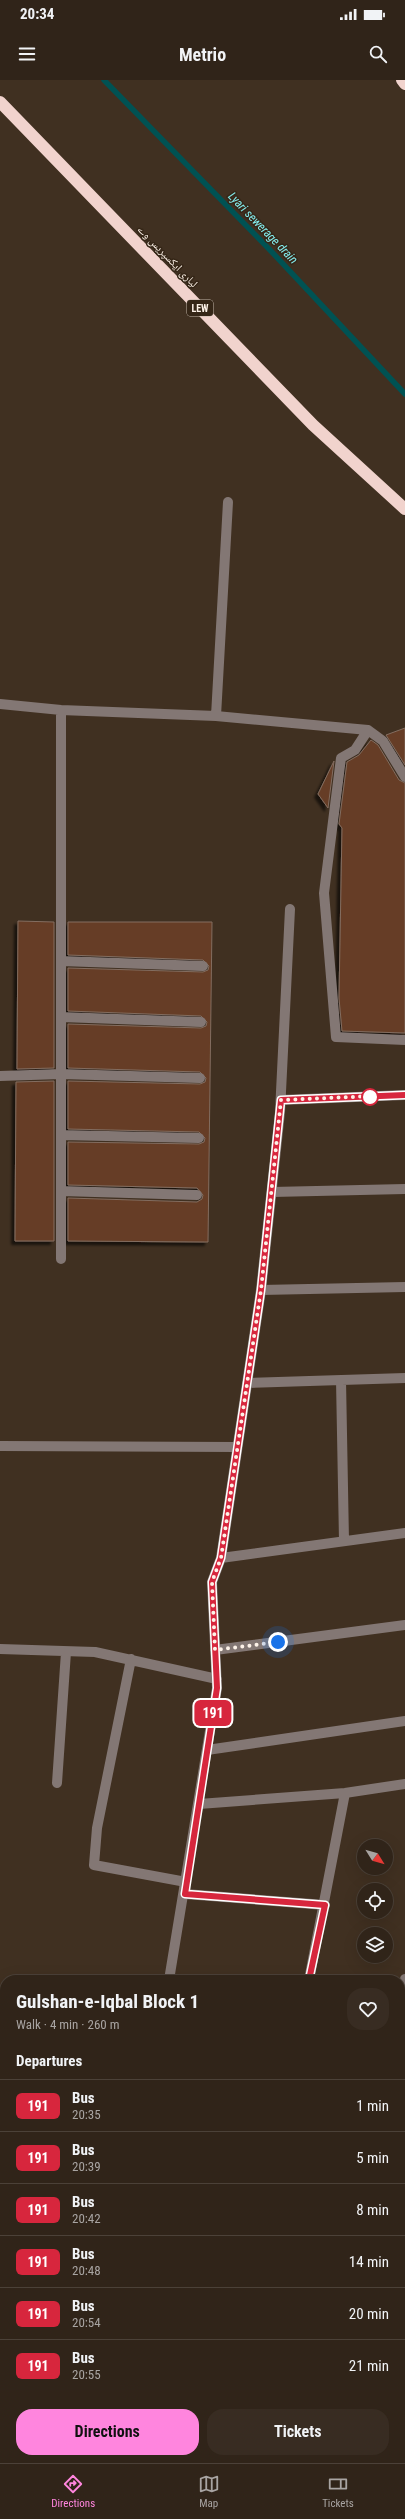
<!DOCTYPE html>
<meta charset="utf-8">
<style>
body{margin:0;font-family:"Roboto Condensed","Noto Naskh Arabic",sans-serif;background:#382c22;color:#f1f3f6;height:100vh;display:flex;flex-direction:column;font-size:15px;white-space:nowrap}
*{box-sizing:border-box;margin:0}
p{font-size:13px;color:#a8a4a2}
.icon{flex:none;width:22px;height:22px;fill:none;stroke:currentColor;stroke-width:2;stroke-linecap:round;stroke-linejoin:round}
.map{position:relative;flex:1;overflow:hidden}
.drawer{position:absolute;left:0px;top:1895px;width:405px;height:488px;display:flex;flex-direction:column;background:#302419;border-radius:16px 16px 0 0;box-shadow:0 4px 16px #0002,0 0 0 1px #4b4138}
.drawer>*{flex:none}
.badge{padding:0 8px;border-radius:6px;font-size:14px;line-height:26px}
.needle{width:26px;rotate:127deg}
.fabs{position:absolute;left:357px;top:1759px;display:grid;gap:8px}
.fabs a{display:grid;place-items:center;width:36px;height:36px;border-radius:50%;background:#302419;box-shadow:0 4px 16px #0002,0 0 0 1px #4b4138;font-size:20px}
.you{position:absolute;width:20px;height:20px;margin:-10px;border:3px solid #fff;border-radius:50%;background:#1a73e8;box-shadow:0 0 0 6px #1a73e833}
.map>.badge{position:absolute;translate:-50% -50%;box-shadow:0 0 0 2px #fff}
h2{padding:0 16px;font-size:15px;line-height:36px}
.round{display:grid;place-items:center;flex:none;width:42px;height:42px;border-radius:16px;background:#382c22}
.headline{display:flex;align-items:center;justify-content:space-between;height:68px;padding:0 16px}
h1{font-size:19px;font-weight:700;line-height:30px}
.button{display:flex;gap:8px;margin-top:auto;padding:8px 16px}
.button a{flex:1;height:46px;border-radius:16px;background:#ff85de;color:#111;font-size:16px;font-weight:700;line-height:46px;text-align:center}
.button a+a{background:#382c22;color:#f1f3f6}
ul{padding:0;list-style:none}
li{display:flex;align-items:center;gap:12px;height:52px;padding:0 16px;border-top:1px solid #4b4138}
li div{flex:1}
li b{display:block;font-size:15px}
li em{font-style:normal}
li .badge{min-width:44px;font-weight:700;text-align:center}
.status{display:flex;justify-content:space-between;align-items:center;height:28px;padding:0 20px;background:#302419;direction:ltr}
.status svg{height:11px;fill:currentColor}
header{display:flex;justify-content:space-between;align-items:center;height:52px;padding:0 16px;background:#302419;font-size:18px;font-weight:700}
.dock{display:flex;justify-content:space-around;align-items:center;height:56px;border-top:1px solid #4b4138;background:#302419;font-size:11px;color:#a8a4a2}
.dock a{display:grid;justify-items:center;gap:2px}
.dock .selected{color:#ff85de}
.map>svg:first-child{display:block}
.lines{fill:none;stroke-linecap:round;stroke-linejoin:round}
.stream{stroke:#005253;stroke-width:5.5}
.building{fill:#663d25;stroke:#836d60;filter:url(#shadow)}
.minor{stroke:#837774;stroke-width:10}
.highway{stroke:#f1d3cd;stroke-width:12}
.line-casing{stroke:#fff;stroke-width:9}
.line{stroke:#d7263d;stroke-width:6}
.walk{stroke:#fdf2e8;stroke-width:4;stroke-dasharray:0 7.2}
.stop-dot{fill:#fff;stroke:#d7263d;stroke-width:2}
.labels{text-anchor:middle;stroke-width:3;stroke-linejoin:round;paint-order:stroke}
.shield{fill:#352617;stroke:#c1b5a9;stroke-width:1}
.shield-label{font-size:10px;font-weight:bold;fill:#fdf2e8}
.street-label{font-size:11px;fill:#fdf2e8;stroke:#352617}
.water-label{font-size:12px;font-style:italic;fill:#84edee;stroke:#352617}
</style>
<div class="status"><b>20:34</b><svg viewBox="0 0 49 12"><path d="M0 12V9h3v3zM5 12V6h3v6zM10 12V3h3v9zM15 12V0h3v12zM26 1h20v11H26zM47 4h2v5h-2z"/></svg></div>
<header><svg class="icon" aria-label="menu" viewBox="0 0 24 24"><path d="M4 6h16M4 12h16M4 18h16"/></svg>Metrio<svg class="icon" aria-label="search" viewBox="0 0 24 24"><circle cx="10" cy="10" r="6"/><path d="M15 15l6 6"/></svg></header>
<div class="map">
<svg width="405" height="2383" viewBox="0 0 405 2383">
<defs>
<filter id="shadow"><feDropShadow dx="-3.5" dy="3.5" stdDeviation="1" flood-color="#0009"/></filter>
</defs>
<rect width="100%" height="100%" fill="#403021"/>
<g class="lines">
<path class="stream" d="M104,0L270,170L405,314"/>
</g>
<path class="building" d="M405,648V685L386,655Z
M371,660L378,665L399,700L405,703V953L342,951L339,918L342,748L339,744L347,682L359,675Z
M334,681L328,728L318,714Z
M18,841L54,842V988L17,989Z
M68,842H212L208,1162L68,1161V1118L197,1122L202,1119L203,1115L197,1108L68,1105V1062L199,1064L204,1062L205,1058L199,1052L68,1049V1001L200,1004L205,1002L206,998L200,992L68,988V944L201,948L206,946L207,942L201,936L68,931V888L203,892L208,890L209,886L203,880L68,875Z
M54,1001V1161H15L16,1002Z"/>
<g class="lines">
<path class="minor" d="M0,624L61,630L216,636L368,650L383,661L405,697
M216,636L228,422
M368,650L355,670L341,678L324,813L336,957L405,960
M61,881L203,886
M61,937L201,942
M0,996L61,994L200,998
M281,1020L405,1015
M61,1055L199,1058
M61,1111L197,1115
M272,1112L405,1109
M61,1179V630
M261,1210L405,1207
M341,1300L344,1461
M247,1303L405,1298
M0,1366L237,1367
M221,1478L261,1210L280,1032L290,829
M0,1569L95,1572L217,1599
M215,1570L405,1545
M131,1579L97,1748L94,1785L186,1802
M207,1670L405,1641
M57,1703L66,1572
M199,1724L345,1713L405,1704
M185,1814L325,1825
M169,1900L217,1608L212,1502L221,1478L405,1453
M309,1900L345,1713
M400,1922L405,1899
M400,1953L405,1954
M0,1987H5
M400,2050H405
M0,2055H5
M0,2100H5
M400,2127L405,2128
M0,2231H5
M400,2243H405
M0,2352H5
M400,2356H405"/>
<path class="highway" d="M402,0L405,4
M0,22L313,345L405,429"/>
</g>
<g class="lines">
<defs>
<path id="line" d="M309,1900L325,1825L185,1814L217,1608L212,1502L221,1478L261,1210L281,1020L405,1015"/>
</defs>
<use href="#line" class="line-casing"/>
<use href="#line" class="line"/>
<path class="walk" d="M278,1562L215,1570L212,1502L221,1478L261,1210L281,1020L374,1016L370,1017"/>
</g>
<circle class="stop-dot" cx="370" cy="1017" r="8"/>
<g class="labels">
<rect class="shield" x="187" y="220" width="26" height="16" rx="3"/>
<g class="shield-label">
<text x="200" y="232">LEW</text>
</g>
<g class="street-label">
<text transform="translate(168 176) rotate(46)" y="4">لیاری ایکسپریس وے</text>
</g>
<g class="water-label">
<text transform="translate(263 148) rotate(46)" y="4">Lyari sewerage drain</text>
</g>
</g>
</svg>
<div class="fabs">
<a><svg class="needle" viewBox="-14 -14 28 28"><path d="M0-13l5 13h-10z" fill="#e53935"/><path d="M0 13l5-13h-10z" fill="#a8a4a2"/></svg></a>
<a><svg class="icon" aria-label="locate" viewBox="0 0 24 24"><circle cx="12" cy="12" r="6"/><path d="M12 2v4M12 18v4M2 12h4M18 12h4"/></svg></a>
<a><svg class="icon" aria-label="layers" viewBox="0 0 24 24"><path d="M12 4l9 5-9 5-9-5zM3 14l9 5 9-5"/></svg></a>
</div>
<div class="you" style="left:278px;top:1562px"></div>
<b class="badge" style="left:213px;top:1633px;background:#d7263d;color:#fff">191</b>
<section class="drawer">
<div class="headline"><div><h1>Gulshan-e-Iqbal Block 1</h1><p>Walk · 4 min · 260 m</p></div><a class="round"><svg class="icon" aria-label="heart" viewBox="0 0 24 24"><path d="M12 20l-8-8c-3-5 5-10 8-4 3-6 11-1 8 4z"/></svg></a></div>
<h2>Departures</h2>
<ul>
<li><span class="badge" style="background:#d7263d;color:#fff">191</span><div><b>Bus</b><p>20:35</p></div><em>1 min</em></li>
<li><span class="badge" style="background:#d7263d;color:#fff">191</span><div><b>Bus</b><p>20:39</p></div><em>5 min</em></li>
<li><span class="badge" style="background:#d7263d;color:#fff">191</span><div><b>Bus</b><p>20:42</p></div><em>8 min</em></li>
<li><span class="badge" style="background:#d7263d;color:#fff">191</span><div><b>Bus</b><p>20:48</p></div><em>14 min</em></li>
<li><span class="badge" style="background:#d7263d;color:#fff">191</span><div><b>Bus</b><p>20:54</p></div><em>20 min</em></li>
<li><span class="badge" style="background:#d7263d;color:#fff">191</span><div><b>Bus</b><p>20:55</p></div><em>21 min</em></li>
</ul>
<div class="button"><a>Directions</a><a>Tickets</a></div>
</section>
</div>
<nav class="dock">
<a class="selected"><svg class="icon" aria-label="directions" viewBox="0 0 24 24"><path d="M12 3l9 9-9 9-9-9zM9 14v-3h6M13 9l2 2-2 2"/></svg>Directions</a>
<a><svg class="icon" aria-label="map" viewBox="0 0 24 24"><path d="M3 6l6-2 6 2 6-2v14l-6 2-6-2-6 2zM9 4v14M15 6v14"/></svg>Map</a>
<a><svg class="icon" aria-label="tickets" viewBox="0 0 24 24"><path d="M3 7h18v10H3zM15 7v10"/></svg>Tickets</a>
</nav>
